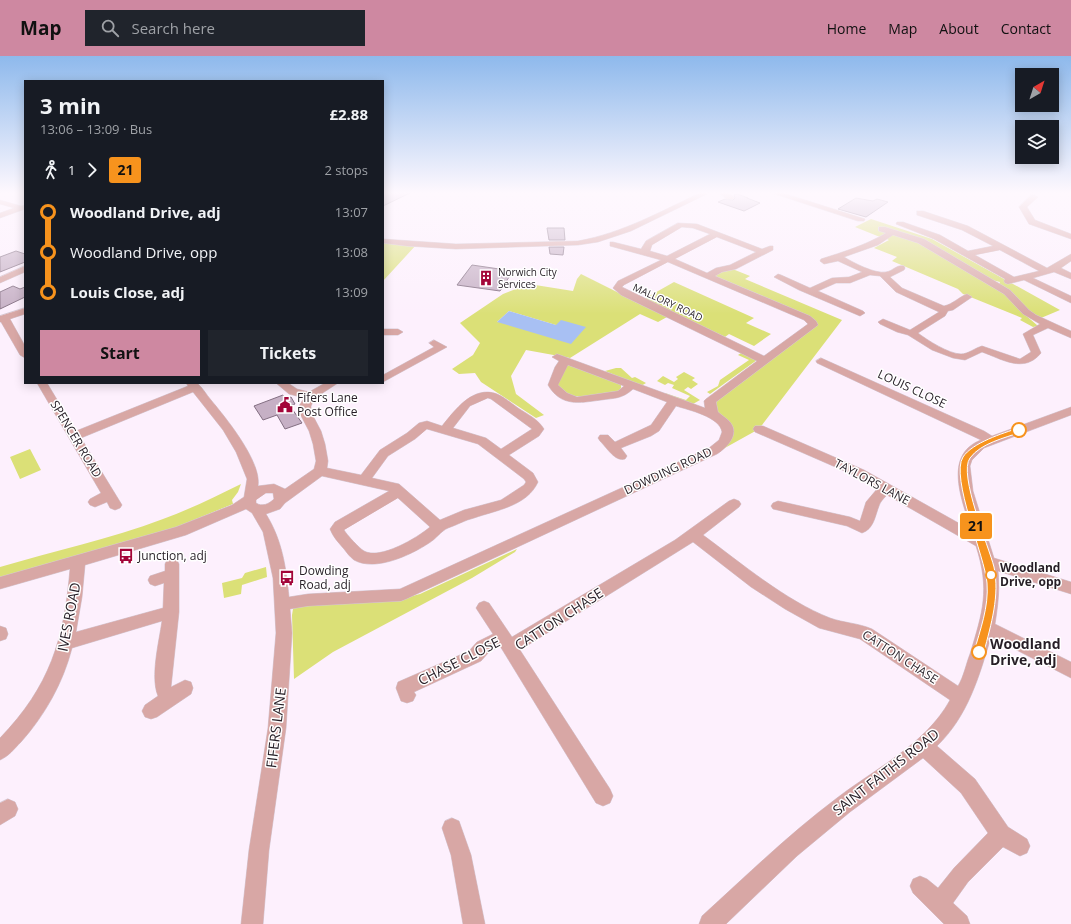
<!DOCTYPE html>
<meta charset="utf-8">
<style>
body{margin:0;font-family:"Open Sans",sans-serif;background:#20242c;color:#f1f3f6;height:100vh;display:flex;flex-direction:column;font-size:15px;white-space:nowrap}
*{box-sizing:border-box;margin:0}
p{font-size:13px;color:#9ea1a6}
.icon{flex:none;width:22px;height:22px;fill:none;stroke:currentColor;stroke-width:2;stroke-linecap:round;stroke-linejoin:round}
.map{position:relative;flex:1;overflow:hidden}
.details{position:absolute;left:24px;top:24px;width:360px;height:304px;display:flex;flex-direction:column;background:#171b24;border-radius:0px;box-shadow:0 2px 10px #0003}
.details>*{flex:none}
.badge{padding:0 8px;border-radius:3px;font-size:14px;line-height:26px}
.needle{width:26px;rotate:39deg}
.tools{position:absolute;left:1015px;top:12px;display:grid;gap:8px}
.tools a{display:grid;place-items:center;width:44px;height:44px;border-radius:0px;background:#171b24;box-shadow:0 2px 10px #0003;font-size:20px}
.map>.badge{position:absolute;translate:-50% -50%;box-shadow:0 0 0 2px #fff}
.legs{display:flex;align-items:center;gap:6px;height:44px;padding:0 16px;font-size:13px}
.legs p{margin-inline-start:auto}
.overview{display:flex;align-items:center;justify-content:space-between;height:68px;padding:0 16px}
h1{font-size:22px;font-weight:700;line-height:30px}
.cta{display:flex;gap:8px;margin-top:auto;padding:8px 16px}
.cta a{flex:1;height:46px;border-radius:0px;background:#ce88a1;color:#111;font-size:16px;font-weight:700;line-height:46px;text-align:center}
.cta a+a{background:#20242c;color:#f1f3f6}
ul{padding:0 16px;list-style:none}
li{display:flex;align-items:center;gap:14px;height:40px;font-size:15px}
li i{display:grid;place-items:center;width:6px;height:100%;margin:0 5px;background:currentColor}
li i::after{content:'';width:10px;height:10px;margin:-5px;border:3px solid;border-radius:50%;background:#171b24}
li p{margin-inline-start:auto}
li:first-child i{background:linear-gradient(#0000 50%,currentColor 0)}
li:last-child i{background:linear-gradient(currentColor 50%,#0000 0)}
header{display:flex;align-items:center;gap:24px;box-sizing:border-box;height:56px;padding:0 20px;background:#ce88a1;color:#111}
header strong{font-size:19px}
nav{display:flex;gap:22px;margin-inline-start:auto;font-size:14px}
.search{width:280px;height:36px;background:#20242c;display:flex;align-items:center;gap:10px;box-sizing:border-box;padding:0 14px;border-radius:0px;color:#9ea1a6;font-size:15px}
.map>svg:first-child{display:block}
.green{fill:#dbe077;fill-rule:evenodd}
.water{fill:#a8c0f3}
.building{fill:#c6b0c5;stroke:#836f82}
.lines{fill:none;stroke-linecap:round;stroke-linejoin:round}
.minor-casing{stroke:#d6cad6;stroke-width:1}
.minor{fill:#d8a7a5;fill-rule:evenodd}
.line-1{fill:#f7931d;stroke:#fff}
.stop-1-dot{fill:#fff;stroke:#f7931d;stroke-width:2}
.labels{text-anchor:middle;stroke-width:3;stroke-linejoin:round;paint-order:stroke}
.far-poi-label{font-size:10px;fill:#261e26;stroke:#fff;text-anchor:start}
.far-street-label{font-size:10px;fill:#261e26;stroke:#fff}
.street-label{font-size:12px;fill:#261e26;stroke:#fff}
.poi-label{font-size:12px;fill:#261e26;stroke:#fff;text-anchor:start}
.stop-label{font-size:12px;font-weight:bold;fill:#261e26;stroke:#fff;text-anchor:start}
.near-street-label{font-size:14px;fill:#261e26;stroke:#fff}
.near-stop-label{font-size:14px;font-weight:bold;fill:#261e26;stroke:#fff;text-anchor:start}
</style>
<header>
<strong>Map</strong>
<div class="search"><svg class="icon" aria-label="search" viewBox="0 0 24 24"><circle cx="10" cy="10" r="6"/><path d="M15 15l6 6"/></svg>Search here</div>
<nav><a>Home</a><a>Map</a><a>About</a><a>Contact</a></nav>
</header>
<div class="map">
<svg width="1071" height="868" viewBox="0 0 1071 868">
<rect width="100%" height="100%" fill="#fdf0fd"/>
<path class="green" d="M871,163L932,183L1060,254L1041,262L1032,258L999,229L1000,226L992,224L922,184L888,176L880,181L855,171Z
M892,177L915,185L1005,237L1022,256L1038,270L1033,271L1020,264L1022,262L963,238L958,233L892,205L897,201L874,192L889,184L884,182Z
M383,185L417,188L383,225Z
M730,212L750,220L745,223L842,264L759,373L723,393L726,385L710,345L813,267L707,220Z
M581,218L667,261L658,266L640,258L570,302L526,294L511,320L516,338L544,359L536,362L481,326L475,317L459,318L452,313L473,299L480,287L460,267L503,238L529,228L573,235L577,223ZM509,255L556,269L497,266Z
M674,226L754,262L746,267L771,278L754,290L729,278L725,281L644,243Z
M741,297H745L757,304L710,338L707,336L718,330L720,324L749,304L738,299Z
M568,308L621,327V332L618,337C598,339 568,349 555,327Z
M616,312H621L632,322L635,321L646,327L641,330L605,315Z
M684,316L695,322L692,324L698,328L691,333L688,331L684,334L700,344L693,348L666,338L665,337L686,344L690,340L672,332L674,329L668,327L665,329L657,325L663,320L674,326L678,323L676,321Z
M30,393L41,414L20,423L10,401Z
M241,428L238,436L232,444L233,448L167,475L0,524V511C54,495 110,483 163,463C190,453 215,441 241,428Z
M517,493L515,496L472,522L333,596L294,623L292,559L293,553L300,548L397,544L420,538Z
M266,511L267,521L242,529L241,538L224,542L222,527L242,522L245,517Z"/>
<path class="water" d="M509,255L556,269L561,264L586,271L571,288L497,266Z"/>
<path class="building" d="M383,136H412L383,150Z
M737,138L748,142H747L760,147L744,155L718,146L725,143L733,144L735,142L734,139Z
M856,142L873,145L877,143L888,146L866,161L838,153Z
M547,172H564L565,184H549Z
M549,191H564L563,199L550,198Z
M16,195L25,198V206L0,216V201Z
M472,209L513,215L500,235L457,229Z
M13,230L20,233L25,231V241L0,253V236Z
M283,339L286,343L291,341L295,348L290,350L302,367L285,373L277,359L263,364L254,350Z"/>
<g class="lines">
<defs>
<path id="minor" d="M702,136H711L631,175L598,186L578,189L456,193L407,190L383,187V183L456,188L578,185C623,177 661,155 702,136Z
M718,136H727L734,141L733,143H727Z
M769,136H780L865,163L864,165H858Z
M1031,139H1034L1038,141L1027,151L1035,164L1071,178V183L1029,168L1019,151Z
M0,144L21,150L25,149V153L0,162V157L14,152L0,148Z
M917,155H923L968,170L1047,212L1071,198V205L1061,212L1071,217V223L1054,216L1033,222L1071,240V247L1024,224L1008,228L1005,227L1004,225L1005,223L934,183L896,168L897,166H903L940,179L968,195L993,190L962,174L917,159ZM1000,194L1039,215L1014,221L975,199Z
M678,167L697,168L762,193L770,190H773V194L736,213L722,216L715,220L810,260L816,265L818,269L716,346L718,356C721,359 725,361 728,364C741,376 729,390 717,398L406,543L401,545L308,550L290,553L292,577L286,672L269,794L263,868H241L249,794L268,672L276,577L273,522L263,476L252,457L246,453L186,479L85,509L82,541L76,576L163,552L164,527L155,530L150,528L148,524L150,520L165,515V508L167,504L172,502L177,504L179,508V556L171,631L185,624L191,626L193,632L191,638L157,661L151,663L145,661L142,655L145,649L158,640C150,621 159,586 162,565L72,592C63,627 45,659 21,686C14,693 9,700 0,704V682C50,630 64,584 70,513L0,533V521L176,471L232,449L244,441L247,423L236,396L223,374L193,336L81,382L122,449L120,452L115,454L110,452L107,446L95,451L90,449L88,446L90,443L101,437L37,327H47L76,375L188,330L186,327H197C202,331 206,338 211,344C226,362 262,406 258,430L274,428L285,433L314,413L316,405L313,388L309,375L299,356V350L304,342L289,338L276,327H288L297,333L309,336L325,327H338L315,342L311,350V356L321,375L325,388L328,405L327,412L361,419L380,394L407,377L419,367L427,365L442,370C455,354 473,329 497,338C504,341 511,347 518,352C527,358 538,363 544,373L539,380L509,399L533,417L538,426C527,450 497,454 474,462C465,464 457,469 448,472C441,475 436,483 429,487C411,499 375,516 354,504C350,501 347,497 344,493C338,486 333,481 330,473L335,466L389,435L322,420L285,447L280,453L266,458C282,484 286,510 289,541L308,538L400,533L709,392L719,384L722,376C720,361 689,354 676,350L659,375L651,380L621,392L627,400L625,403C615,406 607,392 600,385L598,382L600,379H608L615,386L651,369L667,346L633,333C622,343 615,342 601,344C579,347 561,351 548,329L555,311L559,305L552,301L557,298L705,352L704,345L706,343L757,305L621,239L613,232L618,225L661,204L610,190V186H613L641,193L646,185ZM682,171L693,172L710,178L667,200L650,195L652,189ZM717,181L756,196L730,209L716,212L707,217L675,203ZM668,206L804,264L808,268L764,300L622,231L624,229ZM568,309L624,330L618,335L577,341L567,337L558,329ZM488,342L491,343L532,373L501,393L486,382L453,372L470,350ZM427,373L478,388L524,423L526,426L524,429L501,444L464,454L440,464L399,428L372,422L388,400L415,383ZM266,437H273L274,443C269,448 262,451 256,447V444ZM398,442L430,471C417,482 380,504 364,495C359,492 347,479 344,474Z
M879,171H885L924,183L1010,234L1029,254L1036,259L1071,275V282L1048,272L1033,279L1041,297C1024,318 1002,303 982,296L965,304L953,302L932,294L908,279L897,276L880,268L878,266L883,263L910,274L939,256L896,236L880,220L870,219L850,227H836L818,235L863,255L865,257L860,260L799,234L774,221L778,218L781,219L810,232L832,222L849,221L862,216L838,205L824,208L820,205L821,203C843,196 866,189 886,177L879,175ZM893,179L918,187L1004,238L1023,258L1040,268L1023,278L1031,296L1020,303L982,290C975,292 968,298 961,298C949,298 927,284 918,277L945,260L948,255L953,254L972,241L967,238C959,241 953,248 944,250L902,232L890,221L904,214L905,212L904,210C897,208 893,215 886,216C875,218 854,207 844,201L878,189Z
M25,210V216L0,227V221Z
M25,252V258L10,263L25,290V302L20,299L1,266H0V260Z
M383,273H398L403,276L398,279H383Z
M434,284L447,291L383,326V319L434,291L429,287Z
M821,302L984,375L992,380L1071,351V359L984,392L972,404L970,410L973,435L994,502L1071,526V538L998,515C1000,533 998,549 995,568L1071,606V622L991,581C979,621 968,660 937,690L975,723L1008,771L1027,783L1030,790L1027,797L1020,800L1003,791L968,826L953,847L967,860L970,868H944L913,837L910,830L913,823L920,820L927,823L938,832L954,812L988,777L961,737L923,702L850,756L797,800L726,868H699L702,860C746,820 789,778 837,742C876,712 926,688 950,644L860,583L819,572L785,553L751,531L693,486L520,594L610,733L613,740L610,747L603,750L596,747L500,590L489,596L481,605L414,636L416,639L413,645L407,647L401,645L396,632L398,626L469,595L477,586L493,578L476,552L479,547L484,545L489,547L512,581L675,484L729,445L734,443L739,445L741,448L739,451L703,479C741,507 786,545 830,562C844,567 858,567 872,573L958,630C964,620 966,608 970,598C983,555 990,534 976,490L887,439C884,442 880,446 879,450C875,460 874,473 862,477L847,470L773,453L771,450L773,447L778,445L850,461L860,465L866,446L877,433L856,420L755,376L753,373L755,370H763L864,414L971,474C963,446 942,399 981,384L817,307L816,305Z
M0,570L6,572L8,578L6,583L0,585Z
M8,743L15,746L18,753L15,760L0,769V747Z
M452,762L459,765L471,799L485,868H463L451,799L442,772L445,765Z"/>
</defs>
<use href="#minor" class="minor-casing"/>
<use href="#minor" class="minor"/>
</g>
<linearGradient id="sky" x2="0" y2="1"><stop stop-color="#8eb9ec"/><stop offset="0.53" stop-color="#fef8fe"/><stop offset="1" stop-color="#fef8fe" stop-opacity="0"/></linearGradient>
<rect width="1071" height="258" fill="url(#sky)"/>
<path class="line-1" d="M1019,372L1021,373V376C1005,382 981,387 970,402C958,418 989,491 994,511C1000,540 991,568 984,596L982,599L979,600L975,599L974,596C980,574 989,551 987,527C985,501 950,421 963,401C972,387 1003,377 1019,372Z"/>
<defs>
<symbol id="building-bare" viewBox="-9 -9 18 18"><path d="M-4-6H4V6H1V3H-1V6H-4ZM-2.5-4.3h1.7v1.8h-1.7ZM.8-4.3h1.7v1.8H.8ZM-2.5-1h1.7V.8h-1.7ZM.8-1h1.7V.8H.8Z" fill="#a30539" stroke="#fff" stroke-width="2.5" paint-order="stroke"/></symbol>
<symbol id="civic-bare" viewBox="-9 -9 18 18"><path d="M-.6-6.5H3V-4.5H.6V-3L4-1V1h2V6H-6V1h2V-1L-.6-3ZM-1.2 2.5V6h2.4V2.5Z" fill="#a30539" stroke="#fff" stroke-width="2.5" paint-order="stroke"/></symbol>
<symbol id="bus-bare" viewBox="-9 -9 18 18"><path d="M-5-6H5V4H4V6H2V4H-2V6H-4V4H-5ZM-3.5-4V0h7V-4ZM-3.5 1.2v1.5H-2V1.2ZM2 1.2v1.5H3.5V1.2Z" fill="#a30539" stroke="#fff" stroke-width="2.5" paint-order="stroke"/></symbol>
</defs>
<g fill-rule="evenodd">
<use href="#building-bare" x="475" y="211" width="22" height="22"/>
<use href="#civic-bare" x="274" y="338" width="22" height="22"/>
<use href="#bus-bare" x="115" y="489" width="22" height="22"/>
<use href="#bus-bare" x="276" y="511" width="22" height="22"/>
</g>
<g class="stop-1-dot">
<circle cx="1019" cy="374" r="7"/>
<circle cx="991" cy="519" r="5"/>
<circle cx="979" cy="596" r="7"/>
</g>
<g class="labels">
<g class="far-poi-label">
<text x="498" y="220">Norwich City<tspan x="498" dy="12">Services</tspan></text>
</g>
<g class="far-street-label">
<text transform="translate(668 246) rotate(25)" y="4">MALLORY ROAD</text>
</g>
<g class="street-label">
<text transform="translate(912 333) rotate(25)" y="4">LOUIS CLOSE</text>
<text transform="translate(76 383) rotate(59)" y="4">SPENCER ROAD</text>
<text transform="translate(668 415) rotate(-25)" y="4">DOWDING ROAD</text>
<text transform="translate(872 426) rotate(28)" y="4">TAYLORS LANE</text>
<text transform="translate(900 601) rotate(33)" y="4">CATTON CHASE</text>
</g>
<g class="poi-label">
<text x="297" y="346">Fifers Lane<tspan x="297" dy="14">Post Office</tspan></text>
<text x="138" y="504">Junction, adj</text>
<text x="299" y="519">Dowding<tspan x="299" dy="14">Road, adj</tspan></text>
</g>
<g class="stop-label">
<text x="1000" y="516">Woodland<tspan x="1000" dy="14">Drive, opp</tspan></text>
</g>
<g class="near-street-label">
<text transform="translate(69 561) rotate(-79)" y="5">IVES ROAD</text>
<text transform="translate(559 563) rotate(-33)" y="5">CATTON CHASE</text>
<text transform="translate(459 605) rotate(-27)" y="5">CHASE CLOSE</text>
<text transform="translate(276 672) rotate(-83)" y="5">FIFERS LANE</text>
<text transform="translate(886 716) rotate(-38)" y="5">SAINT FAITHS ROAD</text>
</g>
<g class="near-stop-label">
<text x="990" y="593">Woodland<tspan x="990" dy="16">Drive, adj</tspan></text>
</g>
</g>
</svg>
<div class="tools">
<a><svg class="needle" viewBox="-14 -14 28 28"><path d="M0-13l5 13h-10z" fill="#e53935"/><path d="M0 13l5-13h-10z" fill="#9ea1a6"/></svg></a>
<a><svg class="icon" aria-label="layers" viewBox="0 0 24 24"><path d="M12 4l9 5-9 5-9-5zM3 14l9 5 9-5"/></svg></a>
</div>
<b class="badge" style="left:976px;top:470px;background:#f7931d;color:#111">21</b>
<section class="details">
<div class="overview"><div><h1>3 min</h1><p>13:06 – 13:09 · Bus</p></div><b>£2.88</b></div>
<div class="legs"><svg class="icon" aria-label="walk" viewBox="0 0 24 24"><circle cx="13" cy="4" r="2"/><path d="M13 8l-2 6 4 7M11 14l-3 7M7 12l3-4h3l4 4"/></svg>1<svg class="icon" aria-label="forward" viewBox="0 0 24 24"><path d="M9 5l7 7-7 7"/></svg><b class="badge" style="background:#f7931d;color:#111">21</b><p>2 stops</p></div>
<ul>
<li><i style="color:#f7931d"></i><b>Woodland Drive, adj</b><p>13:07</p></li>
<li><i style="color:#f7931d"></i><span>Woodland Drive, opp</span><p>13:08</p></li>
<li><i style="color:#f7931d"></i><b>Louis Close, adj</b><p>13:09</p></li>
</ul>
<div class="cta"><a>Start</a><a>Tickets</a></div>
</section>
</div>
